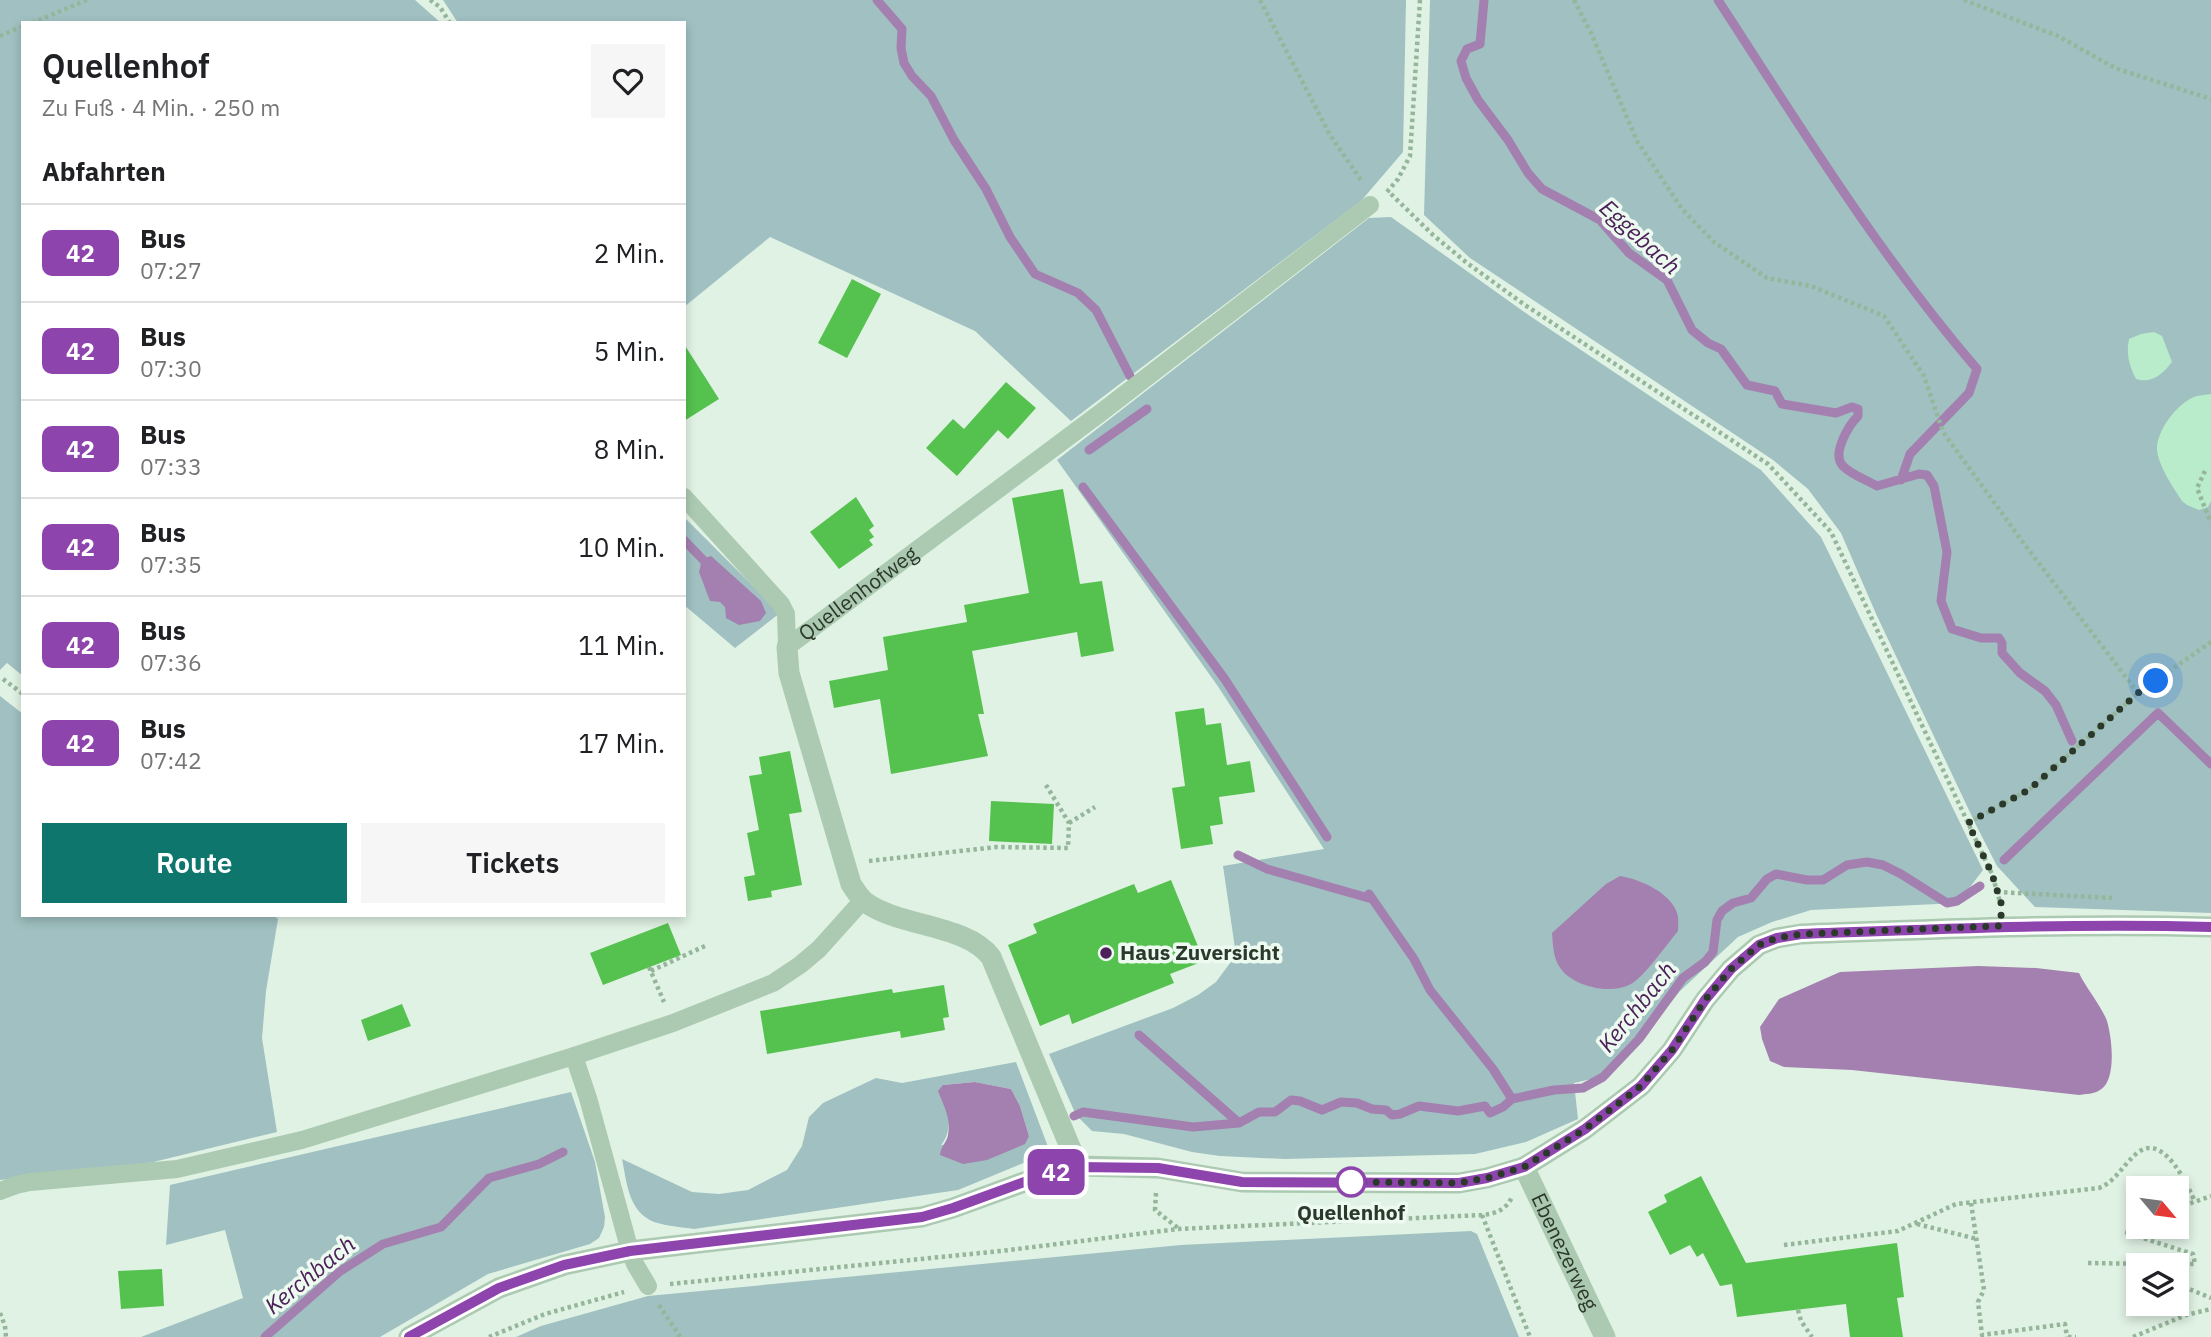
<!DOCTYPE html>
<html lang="de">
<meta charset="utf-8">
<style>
body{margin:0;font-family:"IBM Plex Sans",sans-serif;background:#f6f6f6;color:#202124;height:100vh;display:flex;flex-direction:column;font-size:26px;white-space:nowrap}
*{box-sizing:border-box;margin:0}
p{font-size:23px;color:#757577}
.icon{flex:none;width:38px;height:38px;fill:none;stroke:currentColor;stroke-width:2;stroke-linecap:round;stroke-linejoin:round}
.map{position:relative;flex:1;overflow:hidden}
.drawer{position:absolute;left:21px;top:21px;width:665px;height:896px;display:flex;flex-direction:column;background:#fff;border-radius:0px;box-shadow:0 4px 10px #0003}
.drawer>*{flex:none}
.badge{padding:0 14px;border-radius:10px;font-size:24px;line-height:46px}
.needle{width:46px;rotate:119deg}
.fabs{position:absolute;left:2126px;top:1176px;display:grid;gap:14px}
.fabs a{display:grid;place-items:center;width:63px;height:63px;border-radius:0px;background:#fff;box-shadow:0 4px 10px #0003;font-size:35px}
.you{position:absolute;width:35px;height:35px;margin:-18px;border:5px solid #fff;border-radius:50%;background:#1a73e8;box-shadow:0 0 0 10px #1a73e833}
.map>.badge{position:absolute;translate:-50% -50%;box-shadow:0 0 0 4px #fff}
h2{padding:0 21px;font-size:26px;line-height:63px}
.round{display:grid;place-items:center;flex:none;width:74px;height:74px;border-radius:0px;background:#f6f6f6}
.head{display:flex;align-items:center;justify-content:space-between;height:119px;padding:0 21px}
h1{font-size:33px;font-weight:600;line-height:52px}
.action{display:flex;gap:14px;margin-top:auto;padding:14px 21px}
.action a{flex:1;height:80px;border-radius:0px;background:#0f766e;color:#fff;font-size:28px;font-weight:600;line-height:80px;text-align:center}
.action a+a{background:#f6f6f6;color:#202124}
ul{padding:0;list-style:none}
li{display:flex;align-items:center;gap:21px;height:98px;padding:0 21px;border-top:2px solid #e0e0e0}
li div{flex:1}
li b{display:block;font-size:26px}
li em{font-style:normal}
li .badge{min-width:77px;font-weight:700;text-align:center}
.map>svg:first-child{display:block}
.green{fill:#a0c0c1;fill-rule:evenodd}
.sand{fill:#b9eccb}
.water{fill:#a380af}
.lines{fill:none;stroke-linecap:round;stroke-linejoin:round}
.stream{stroke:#a380af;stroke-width:9}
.building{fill:#55c14f}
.path{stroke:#96b69b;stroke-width:4.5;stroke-dasharray:3.5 3.5;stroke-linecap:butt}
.lane{stroke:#accab1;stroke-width:18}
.street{stroke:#accab1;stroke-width:21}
.line-casing{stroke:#fff;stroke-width:16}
.line{stroke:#8e44ad;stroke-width:10}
.walk{stroke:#2b392b;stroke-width:7;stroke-dasharray:0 12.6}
.poi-dot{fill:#4c2159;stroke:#edfaf0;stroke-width:2.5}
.stop-dot{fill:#fff;stroke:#8e44ad;stroke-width:3.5}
.labels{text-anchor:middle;stroke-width:7;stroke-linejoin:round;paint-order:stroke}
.street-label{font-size:21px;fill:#2b392b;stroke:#edfaf0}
.poi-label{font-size:21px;font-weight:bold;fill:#2b392b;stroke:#edfaf0;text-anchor:start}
.stop-label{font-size:21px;font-weight:bold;fill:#2b392b;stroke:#edfaf0}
.water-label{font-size:23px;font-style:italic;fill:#4c2159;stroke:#edfaf0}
</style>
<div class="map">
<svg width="2211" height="1337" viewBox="0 0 2211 1337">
<rect width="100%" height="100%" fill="#e0f2e4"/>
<path class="green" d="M0,0H415L441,23H23V676L7,663L0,670Z
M443,0H1406L1403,152L1361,201L1071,421L975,331L770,237L684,307V23H458Z
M1430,0H2211V913L2035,907L1997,866L1976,825L1877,616L1841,533L1808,489L1773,460L1470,258L1424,215Z
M1391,217L1530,316L1761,470L1821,537L1983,870L1958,903L1811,910L1772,922L1738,937L1680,991L1634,1049L1596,1078L1574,1083L1578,1119L1526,1142L1475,1154L1285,1159L1220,1156L1192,1152L1124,1134L1092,1131L1076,1115L1049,1054L1173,1008L1198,995L1216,982L1236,955L1223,866L1324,849L1217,685L1057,460L1369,218Z
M684,517L780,613L735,648L684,605Z
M0,696L23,714V915H273L278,919L266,991L262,1038L277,1132L141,1165L0,1180Z
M1016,1062L1050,1152L958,1190L694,1229C681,1227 666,1226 654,1222C628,1211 627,1183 622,1159L692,1192L719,1194L748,1190L787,1170L802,1146L809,1117L823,1103L876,1078L902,1083ZM975,1082L1011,1089L1020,1106L1029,1136L941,1145C955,1129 946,1105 943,1085Z
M571,1092L595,1162L605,1217L604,1227L599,1238L590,1244L488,1274L380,1337H141L243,1298L225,1230L166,1245L170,1185Z
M1471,1231L1477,1234L1519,1337H516L541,1326L648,1296L1181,1245Z"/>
<path class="sand" d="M2154,332L2162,336L2172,362C2163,374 2152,384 2136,379C2129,365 2126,354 2129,339L2141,334Z
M2211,394V501L2208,507L2199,510L2187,505L2182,501C2173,487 2159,467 2157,450C2156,431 2177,404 2194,397C2199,395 2206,395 2211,394Z"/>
<path class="water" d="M711,556L761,601L766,613L760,621L739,625L726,618L725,607L720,602L710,601L699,572L702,559Z
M1620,876C1640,879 1671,893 1677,913C1679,918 1678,926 1678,931C1667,944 1645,976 1631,984C1612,995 1574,987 1561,969C1553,959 1553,945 1552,933L1606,884Z
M1978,966L2036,968L2079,973C2086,988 2102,1007 2107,1021C2112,1038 2117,1080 2100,1090C2095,1094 2085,1094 2079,1095L1852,1070L1784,1067L1770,1061L1762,1039L1760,1027L1779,999L1840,972Z
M975,1082L1011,1089L1020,1106L1029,1136L1025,1144L987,1160L963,1164L940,1155C941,1146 947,1142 948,1135C951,1117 944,1107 938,1091L943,1085Z"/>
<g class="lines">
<path class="stream" d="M877,0L902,29L901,48L904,63L912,76L931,96L954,140L986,189L1010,237L1035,274L1078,293L1096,310L1130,376
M1484,0L1480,44L1467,49L1461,61L1466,78L1478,100L1508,140L1528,173L1542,189L1600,220L1629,253L1667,280L1692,330L1708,343L1721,349L1747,385L1775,391L1782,404L1836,413L1852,407L1858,409V416C1849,425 1831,454 1843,466C1850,474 1867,480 1877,486L1919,474L1927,475L1934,486L1947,552L1941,601L1952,629L1981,638H1999L2002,643V653L2020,673L2045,691L2056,705L2072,741
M1718,0C1800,126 1879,255 1977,369L1969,393L1910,454L1901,480
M1089,450L1147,409
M1083,487L1224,678L1327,837
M684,540L710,567
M1238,855L1267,869L1372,899
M2004,860L2158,713L2211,764
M1369,894L1414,959L1430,990L1493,1069L1512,1099
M1139,1035L1239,1123
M1074,1116L1083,1112L1193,1127L1239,1123L1259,1112H1275L1291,1100L1300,1101L1322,1110L1341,1102L1357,1103L1372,1109L1386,1110L1392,1115L1400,1114L1419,1106L1458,1111L1485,1106L1490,1113L1503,1107L1512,1099L1554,1090L1583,1088L1603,1077L1639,1039L1683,978L1705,962L1713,952L1717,920L1722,911L1733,903L1751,898L1767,879L1776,874L1807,880H1823L1847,865L1867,862L1883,865L1901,874L1947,903L1957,901L1980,886
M265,1337L339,1272L383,1244L441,1227L489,1178L539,1164L563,1152"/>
</g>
<path class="building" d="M852,279L881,294L847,358L818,343Z
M684,344L719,399L684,421Z
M1006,382L1036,408L1008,439L998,430L957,476L926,448L953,419L964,429Z
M1063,489L1080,584L1102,581L1114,651L1081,657L1077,632L972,651L984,714H978L988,756L891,774L880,699L834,708L829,681L888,670L883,637L967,622L964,605L1029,593L1012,498Z
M856,497L874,526L869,530L874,537L869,540L873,545L839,569L810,532Z
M1204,708L1206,725L1221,723L1227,765L1250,761L1255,792L1219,797L1223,824L1210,826L1213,844L1181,849L1172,788L1185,786L1175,712Z
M790,751L802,812L789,814L802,885L771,891L772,897L748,901L744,877L755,875L747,833L759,830L749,776L762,774L759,757Z
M991,801L1054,804L1052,844L989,841Z
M1171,880L1204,961L1170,974L1174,983L1072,1024L1069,1014L1040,1026L1008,945L1037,933L1033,924L1134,884L1138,893Z
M668,923L681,955L603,985L590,953Z
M944,985L949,1017L943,1018L945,1030L901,1038L900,1031L767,1054L760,1011L892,989L893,993Z
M402,1004L411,1026L368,1041L361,1020Z
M1701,1176L1746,1263L1897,1243L1904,1297L1897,1298L1903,1337H1850L1846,1304L1737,1317L1732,1284L1720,1286L1703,1253L1697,1257L1690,1245L1670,1255L1648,1212L1667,1202L1664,1195Z
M162,1269L164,1306L121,1309L118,1271Z"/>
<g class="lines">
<path class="path" d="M430,0L440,7L450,23
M1260,0L1330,135L1363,183
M1574,0L1591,33L1637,141L1682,209L1714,242L1767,278L1811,286L1884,316L1924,376L1943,432L2025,545L2138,693
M1964,0L2058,36L2115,68L2211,99
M32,23L87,0
M0,36L23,26
M1387,192L1398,179L1410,156L1420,0
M1391,194L1433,235L1467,263L1525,305L1768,464L1831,532L1992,874L2000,902
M2205,471L2197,488L2211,523
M3,679L23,694
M1069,823L1095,807
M1968,823L2030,789L2138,693L2211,642
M869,861L997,847L1068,848L1069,823L1046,785
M1997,892L2112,898
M649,967L664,1002
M651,971L707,945
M1156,1193L1155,1210L1178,1228
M1971,1203L1984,1290L1978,1302L1982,1335L2065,1324L2067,1337
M2177,1208L2211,1196
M1482,1215L1530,1337
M2138,1222L2130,1225L2127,1233L2193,1254L2195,1264L2150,1265
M1917,1224L1977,1239
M1784,1245L1898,1231L1956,1204L2099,1188C2117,1181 2124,1162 2140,1151C2165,1135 2188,1186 2195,1202
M2088,1263L2150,1264
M670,1284L1001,1251L1178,1229L1482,1215C1495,1214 1506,1210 1512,1197
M2177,1284L2211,1298
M659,1305L680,1337
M1798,1310L1801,1321L1812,1337
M0,1313L5,1326L6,1337
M489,1337L545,1314L624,1292
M2068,1337H2076
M2133,1337L2186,1315L2211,1309"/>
<g class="lane">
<path d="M684,497L781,604L786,614L787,647"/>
<path id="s1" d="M787,647L1099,414L1370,205"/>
<path d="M574,1056L588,1098L630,1251L635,1264L648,1286"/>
<path d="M0,1191L16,1185L30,1182L177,1169L302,1140L574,1056L673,1023L773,983L800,965L819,949L863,900"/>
</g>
<g class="street">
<path d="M787,647L789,673L851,884C855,890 859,897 865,902C899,927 966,924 991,957L1078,1166"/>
<path id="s2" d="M1524,1167L1605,1337"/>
<path d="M409,1337L499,1288L564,1265L630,1251L922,1217L953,1208L1038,1177L1078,1166L1158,1168L1242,1182L1459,1183L1487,1178L1524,1167L1585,1129L1641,1086L1672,1050L1705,1000L1731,969L1759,945L1777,938L1801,934C1938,929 2074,923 2211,927"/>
</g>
</g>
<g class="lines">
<defs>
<path id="line" d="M409,1337L499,1288L564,1265L630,1251L922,1217L953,1208L1038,1177L1078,1167L1158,1168L1242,1182L1459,1183L1487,1178L1524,1167L1585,1129L1641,1086L1672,1050L1705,1000L1731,969L1759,945L1777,938L1801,934C1938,929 2074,923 2211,927"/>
</defs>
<use href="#line" class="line-casing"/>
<use href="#line" class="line"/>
<path class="walk" d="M1351,1182L1459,1183L1487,1178L1524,1167L1585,1129L1641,1086L1672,1050L1705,1000L1731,969L1759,945L1777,938L1801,934L2000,926L2002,906L1992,874L1968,823L2030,789L2138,693L2156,681"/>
</g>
<circle class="poi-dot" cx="1106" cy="953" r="7"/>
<circle class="stop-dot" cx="1351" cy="1182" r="14"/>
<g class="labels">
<g class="street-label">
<text dy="7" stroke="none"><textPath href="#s1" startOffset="89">Quellenhofweg</textPath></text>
<text dy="7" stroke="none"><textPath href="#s2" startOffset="94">Ebenezerweg</textPath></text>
</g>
<g class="poi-label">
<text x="1120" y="960">Haus Zuversicht</text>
</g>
<g class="stop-label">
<text x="1351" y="1220">Quellenhof</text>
</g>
<g class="water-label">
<text transform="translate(1640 237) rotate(42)" y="8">Eggebach</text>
<text transform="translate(1637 1007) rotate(-51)" y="8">Kerchbach</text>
<text transform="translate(310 1275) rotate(-39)" y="8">Kerchbach</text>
</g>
</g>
</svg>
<div class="fabs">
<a><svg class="needle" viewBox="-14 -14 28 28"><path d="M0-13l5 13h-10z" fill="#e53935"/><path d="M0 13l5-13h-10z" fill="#757577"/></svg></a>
<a><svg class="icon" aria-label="layers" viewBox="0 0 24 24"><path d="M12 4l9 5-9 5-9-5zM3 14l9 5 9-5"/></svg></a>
</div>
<div class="you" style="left:2156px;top:681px"></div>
<b class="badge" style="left:1056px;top:1172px;background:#8e44ad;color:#fff">42</b>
<section class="drawer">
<div class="head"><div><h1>Quellenhof</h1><p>Zu Fuß · 4 Min. · 250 m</p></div><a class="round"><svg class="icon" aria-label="heart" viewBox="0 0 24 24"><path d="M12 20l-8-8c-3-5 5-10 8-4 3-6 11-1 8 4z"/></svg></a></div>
<h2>Abfahrten</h2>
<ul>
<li><span class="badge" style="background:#8e44ad;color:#fff">42</span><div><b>Bus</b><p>07:27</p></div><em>2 Min.</em></li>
<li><span class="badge" style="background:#8e44ad;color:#fff">42</span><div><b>Bus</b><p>07:30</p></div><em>5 Min.</em></li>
<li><span class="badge" style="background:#8e44ad;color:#fff">42</span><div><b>Bus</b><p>07:33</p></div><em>8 Min.</em></li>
<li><span class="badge" style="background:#8e44ad;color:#fff">42</span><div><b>Bus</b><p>07:35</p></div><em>10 Min.</em></li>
<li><span class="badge" style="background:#8e44ad;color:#fff">42</span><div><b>Bus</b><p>07:36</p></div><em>11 Min.</em></li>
<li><span class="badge" style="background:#8e44ad;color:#fff">42</span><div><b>Bus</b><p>07:42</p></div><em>17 Min.</em></li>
</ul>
<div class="action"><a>Route</a><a>Tickets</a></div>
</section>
</div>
